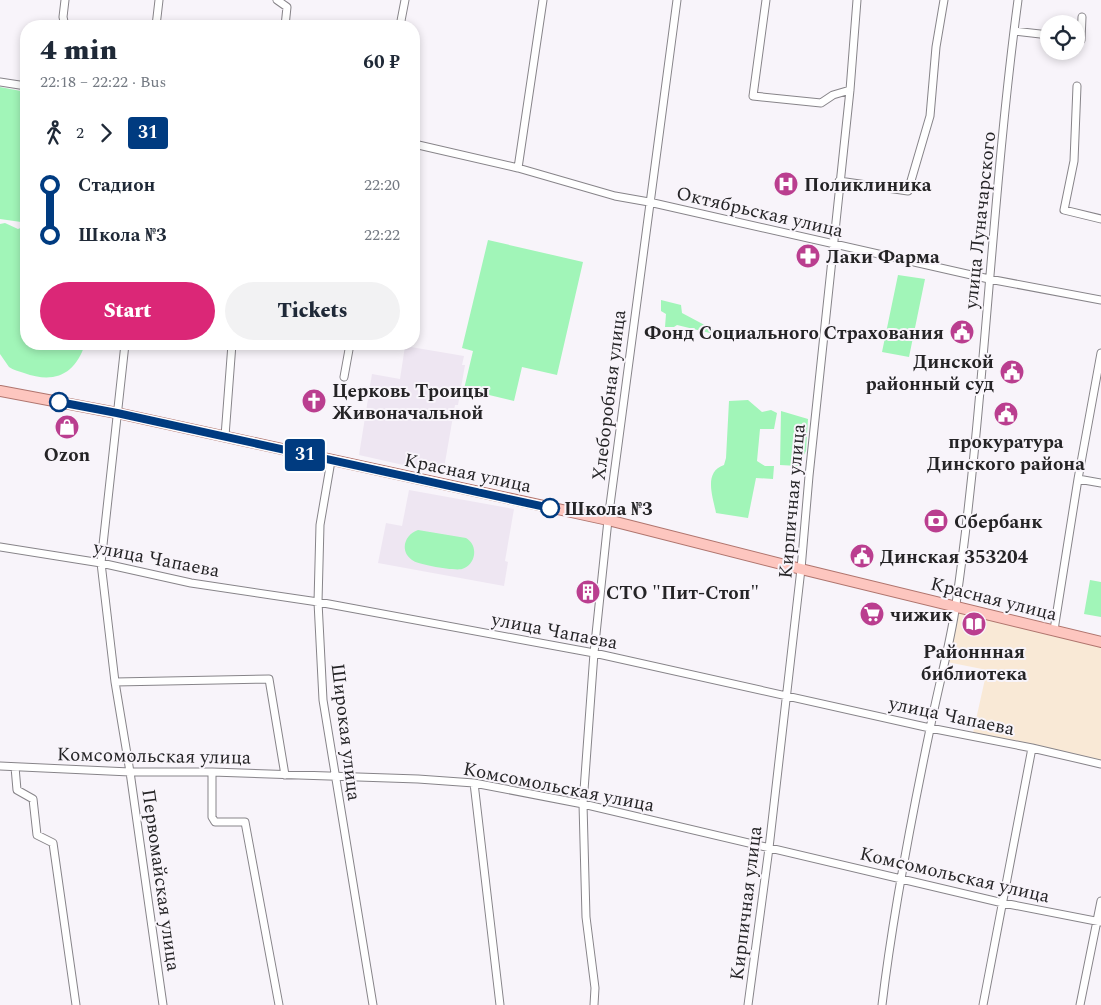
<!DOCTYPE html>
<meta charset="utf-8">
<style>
body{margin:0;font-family:Spectral,serif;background:#f2f2f3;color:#1f2937;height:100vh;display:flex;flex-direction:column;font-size:19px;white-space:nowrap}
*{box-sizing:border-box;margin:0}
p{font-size:16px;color:#747a83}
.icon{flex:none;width:28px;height:28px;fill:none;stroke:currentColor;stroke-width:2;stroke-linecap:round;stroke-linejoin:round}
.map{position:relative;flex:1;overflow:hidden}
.side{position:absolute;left:20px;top:20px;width:400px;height:330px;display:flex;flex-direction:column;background:#fff;border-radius:20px;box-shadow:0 2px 8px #0003}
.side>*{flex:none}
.badge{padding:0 10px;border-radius:4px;font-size:18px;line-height:32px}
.fabs{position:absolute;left:1040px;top:15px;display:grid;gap:10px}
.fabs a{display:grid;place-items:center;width:45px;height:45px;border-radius:50%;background:#fff;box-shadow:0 2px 8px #0003;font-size:25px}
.map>.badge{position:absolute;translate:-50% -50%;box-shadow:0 0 0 2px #fff}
.legs{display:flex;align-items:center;gap:8px;height:55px;padding:0 20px;font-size:16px}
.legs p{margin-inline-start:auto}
.overview{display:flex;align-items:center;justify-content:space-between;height:85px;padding:0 20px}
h1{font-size:28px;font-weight:800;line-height:38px}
.primary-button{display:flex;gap:10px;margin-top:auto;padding:10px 20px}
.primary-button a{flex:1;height:58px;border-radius:30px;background:#db2777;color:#fff;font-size:20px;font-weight:800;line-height:58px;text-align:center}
.primary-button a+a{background:#f2f2f3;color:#1f2937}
ul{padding:0 20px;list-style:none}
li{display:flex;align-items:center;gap:18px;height:50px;font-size:19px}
li i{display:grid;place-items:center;width:8px;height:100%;margin:0 6px;background:currentColor}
li i::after{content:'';width:12px;height:12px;margin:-6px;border:4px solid;border-radius:50%;background:#fff}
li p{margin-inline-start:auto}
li:first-child i{background:linear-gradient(#0000 50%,currentColor 0)}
li:last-child i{background:linear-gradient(currentColor 50%,#0000 0)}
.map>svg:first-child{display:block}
.commercial{fill:#f9e9d6}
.built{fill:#eee6f2}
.green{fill:#a1f5b8}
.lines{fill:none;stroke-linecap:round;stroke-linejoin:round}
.street-casing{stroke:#878489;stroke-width:9}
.primary-casing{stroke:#b0756e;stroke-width:12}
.street{stroke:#fff;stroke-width:7}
.primary{stroke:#fdc6bf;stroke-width:10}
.line-1-casing{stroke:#fff;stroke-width:11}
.line-1{stroke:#003b80;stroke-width:8}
.stop-1-dot{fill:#fff;stroke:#003b80;stroke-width:2.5}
.labels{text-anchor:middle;stroke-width:4;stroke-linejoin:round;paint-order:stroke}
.poi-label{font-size:19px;font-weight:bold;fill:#252426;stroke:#f8f4fa;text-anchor:start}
.street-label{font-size:19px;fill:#252426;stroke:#f8f4fa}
.stop-label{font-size:19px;font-weight:bold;fill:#252426;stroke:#f8f4fa;text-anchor:start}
</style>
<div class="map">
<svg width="1101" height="1005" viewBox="0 0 1101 1005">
<rect width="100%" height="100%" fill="#f8f4fa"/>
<path class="commercial" d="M957,609L1101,647V762L973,733L987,670L947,662Z"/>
<path class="built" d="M405,346L464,356L462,365H465L458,405H455L443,474L359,455L372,374L400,379Z
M409,490L514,509L505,561L508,562L504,586L378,563L386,523L402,526Z"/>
<path class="green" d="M0,87L26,92V226L21,222L0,219Z
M5,223L18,229L23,227L26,229V344H85C75,375 54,384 24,373C19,371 13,370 9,367C6,363 3,358 0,354V224Z
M488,240L583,262L557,375L522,367L514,401L464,389L473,351L462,348Z
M898,275L925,279L909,357L882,352Z
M661,300L681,305L682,313L714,330L710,333L677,325L674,327H665L666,314L661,311Z
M748,400L762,412L771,410L777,413L774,429H760L757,461L765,466H774L773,479L756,478L748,518L716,513C713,497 703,472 724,465L726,458L729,401Z
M781,411L808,419L806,451L798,466L780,465Z
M418,530L466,538C472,542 475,547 474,555C473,561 469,567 462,569C455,571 418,565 412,560C399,551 405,534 418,530Z
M1090,580L1101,582V617L1084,614Z"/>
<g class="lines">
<defs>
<path id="street" d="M65,0L63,17L65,26H69
M277,0L287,7L285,26
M766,0L753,96L821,103L833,95L850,90
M156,26L159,0
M400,26L405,0
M1014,31L1049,35
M1076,39L1081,40L1082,17
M0,82L26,86
M1077,86L1074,161L1064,210L1101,219
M414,144L518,168L615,196L649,202L989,279L1101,300
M518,168L543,0
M839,181L908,191L930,116L936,47L944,0
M125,344L101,563L115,682L130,772L163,1005
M344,377L350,344
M225,436L232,344
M331,461L320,525L318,602L323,700L373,1005
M1078,479L1101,483
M0,547L101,563L191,583L318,602L594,653L930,728L1032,748L1101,764
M1054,630L1078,479L1101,353
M115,682L269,679L285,775
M0,766L130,772H212L418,779L474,783L583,804L1003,903L1101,922
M15,767L17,790L33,799L37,835L53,843L76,1005
M212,772V817L215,822H245L279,1005
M474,783L500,1005
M594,1005L595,988L586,917L583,804L594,653L608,520L677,0
M748,1005L769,848L801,569L809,476L850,90L857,0
M882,1005C893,912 911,820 930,729C938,687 950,646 956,604C985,403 991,201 1018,0
M983,1005L1032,748
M1080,1005L1101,901"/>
<path id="primary" d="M0,391L117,413L608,520L801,569L1101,642"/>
</defs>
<use href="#street" class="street-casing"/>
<use href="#primary" class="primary-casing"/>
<use href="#street" class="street"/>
<use href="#primary" class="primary"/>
</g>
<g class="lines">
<defs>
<path id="line-1" d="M59,402L117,413L550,508"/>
</defs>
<use href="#line-1" class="line-1-casing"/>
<use href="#line-1" class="line-1"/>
</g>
<defs>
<symbol id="hospital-disc" viewBox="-11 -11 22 22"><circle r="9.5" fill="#ba3e8f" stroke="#f8f4fa"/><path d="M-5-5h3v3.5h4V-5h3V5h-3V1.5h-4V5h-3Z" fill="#fff"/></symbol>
<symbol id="pharmacy-disc" viewBox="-11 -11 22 22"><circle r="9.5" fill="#ba3e8f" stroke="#f8f4fa"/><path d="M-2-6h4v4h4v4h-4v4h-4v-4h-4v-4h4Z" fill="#fff"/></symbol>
<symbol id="civic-disc" viewBox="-11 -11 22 22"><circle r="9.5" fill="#ba3e8f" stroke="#f8f4fa"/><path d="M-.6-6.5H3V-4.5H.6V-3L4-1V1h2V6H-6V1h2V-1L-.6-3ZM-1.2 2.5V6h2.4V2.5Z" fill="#fff"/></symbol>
<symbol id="church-disc" viewBox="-11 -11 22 22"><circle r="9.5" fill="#ba3e8f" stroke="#f8f4fa"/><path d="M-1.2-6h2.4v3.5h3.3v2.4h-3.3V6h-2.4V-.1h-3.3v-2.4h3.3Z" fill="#fff"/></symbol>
<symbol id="shop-disc" viewBox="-11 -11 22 22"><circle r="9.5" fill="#ba3e8f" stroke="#f8f4fa"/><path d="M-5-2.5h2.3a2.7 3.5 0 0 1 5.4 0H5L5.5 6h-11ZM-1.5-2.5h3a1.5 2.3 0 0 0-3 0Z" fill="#fff"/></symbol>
<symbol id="bank-disc" viewBox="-11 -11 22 22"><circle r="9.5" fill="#ba3e8f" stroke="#f8f4fa"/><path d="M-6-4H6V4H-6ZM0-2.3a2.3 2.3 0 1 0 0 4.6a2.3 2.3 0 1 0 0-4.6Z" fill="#fff"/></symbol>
<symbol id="building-disc" viewBox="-11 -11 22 22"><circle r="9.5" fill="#ba3e8f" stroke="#f8f4fa"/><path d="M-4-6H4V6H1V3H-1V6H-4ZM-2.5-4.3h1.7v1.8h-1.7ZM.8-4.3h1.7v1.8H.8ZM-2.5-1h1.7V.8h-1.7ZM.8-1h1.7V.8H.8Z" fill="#fff"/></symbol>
<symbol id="supermarket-disc" viewBox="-11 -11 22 22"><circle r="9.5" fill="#ba3e8f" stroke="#f8f4fa"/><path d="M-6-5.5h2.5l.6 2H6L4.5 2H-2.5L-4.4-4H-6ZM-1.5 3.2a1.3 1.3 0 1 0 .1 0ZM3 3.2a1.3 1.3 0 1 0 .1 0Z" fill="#fff"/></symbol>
<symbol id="library-disc" viewBox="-11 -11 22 22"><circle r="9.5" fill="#ba3e8f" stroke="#f8f4fa"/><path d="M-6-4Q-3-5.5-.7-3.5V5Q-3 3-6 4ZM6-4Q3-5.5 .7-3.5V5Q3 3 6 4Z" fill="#fff"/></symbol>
</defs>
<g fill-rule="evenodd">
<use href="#hospital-disc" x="772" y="170" width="28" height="28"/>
<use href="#pharmacy-disc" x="794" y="242" width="28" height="28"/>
<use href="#civic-disc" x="948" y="318" width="28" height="28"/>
<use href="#civic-disc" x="998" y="358" width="28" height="28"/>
<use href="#church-disc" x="300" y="387" width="28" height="28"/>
<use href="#civic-disc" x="992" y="400" width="28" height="28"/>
<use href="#shop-disc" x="53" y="413" width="28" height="28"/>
<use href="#bank-disc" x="922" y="507" width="28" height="28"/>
<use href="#civic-disc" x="848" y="542" width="28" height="28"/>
<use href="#building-disc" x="574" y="578" width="28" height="28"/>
<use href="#supermarket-disc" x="858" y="600" width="28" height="28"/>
<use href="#library-disc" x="960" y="610" width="28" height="28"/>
</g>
<g class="stop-1-dot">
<circle cx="59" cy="402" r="9"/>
<circle cx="550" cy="508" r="9"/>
</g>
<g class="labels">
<g class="poi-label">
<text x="804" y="191">Поликлиника</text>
<text x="826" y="263">Лаки Фарма</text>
<text x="944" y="339" text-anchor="end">Фонд Социального Страхования</text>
<text x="994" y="368" text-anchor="end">Динской<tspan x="994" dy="22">районный суд</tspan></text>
<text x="332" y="397">Церковь Троицы<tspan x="332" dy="22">Живоначальной</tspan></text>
<text x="1006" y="448" text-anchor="middle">прокуратура<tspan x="1006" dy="22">Динского района</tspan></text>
<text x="67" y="461" text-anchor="middle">Ozon</text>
<text x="954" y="528">Сбербанк</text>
<text x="880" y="563">Динская 353204</text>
<text x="606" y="599">СТО "Пит-Стоп"</text>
<text x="890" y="621">чижик</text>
<text x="974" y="658" text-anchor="middle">Районнная<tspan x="974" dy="22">библиотека</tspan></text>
</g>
<g class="street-label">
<text transform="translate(760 211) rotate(13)" y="7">Октябрьская улица</text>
<text transform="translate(979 220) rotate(-84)" y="7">улица Луначарского</text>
<text transform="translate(608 395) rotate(-83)" y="7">Хлеборобная улица</text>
<text transform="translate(468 472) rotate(12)" y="7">Красная улица</text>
<text transform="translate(791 501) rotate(-85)" y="7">Кирпичная улица</text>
<text transform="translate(157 558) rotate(11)" y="7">улица Чапаева</text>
<text transform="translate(994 598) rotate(14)" y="7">Красная улица</text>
<text transform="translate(555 630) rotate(11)" y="7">улица Чапаева</text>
<text transform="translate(952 715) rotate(12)" y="7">улица Чапаева</text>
<text transform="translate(347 732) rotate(83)" y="7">Широкая улица</text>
<text transform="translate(154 755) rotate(1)" y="7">Комсомольская улица</text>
<text transform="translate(559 786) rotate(11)" y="7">Комсомольская улица</text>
<text transform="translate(955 874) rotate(13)" y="7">Комсомольская улица</text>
<text transform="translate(162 880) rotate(82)" y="7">Первомайская улица</text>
<text transform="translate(745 903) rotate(-83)" y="7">Кирпичная улица</text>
</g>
<g class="stop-label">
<text x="564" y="515">Школа №3</text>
</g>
</g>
</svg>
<div class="fabs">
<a><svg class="icon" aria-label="locate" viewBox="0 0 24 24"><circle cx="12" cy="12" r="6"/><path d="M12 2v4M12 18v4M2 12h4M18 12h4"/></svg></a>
</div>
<b class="badge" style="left:305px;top:455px;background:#003b80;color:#fff">31</b>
<section class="side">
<div class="overview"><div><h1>4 min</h1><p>22:18 – 22:22 · Bus</p></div><b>60 ₽</b></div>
<div class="legs"><svg class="icon" aria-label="walk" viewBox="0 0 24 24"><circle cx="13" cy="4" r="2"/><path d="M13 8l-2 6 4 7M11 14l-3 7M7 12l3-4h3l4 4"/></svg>2<svg class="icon" aria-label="forward" viewBox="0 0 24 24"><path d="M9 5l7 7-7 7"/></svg><b class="badge" style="background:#003b80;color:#fff">31</b></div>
<ul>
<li><i style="color:#003b80"></i><b>Стадион</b><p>22:20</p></li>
<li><i style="color:#003b80"></i><b>Школа №3</b><p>22:22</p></li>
</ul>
<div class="primary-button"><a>Start</a><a>Tickets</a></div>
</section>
</div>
